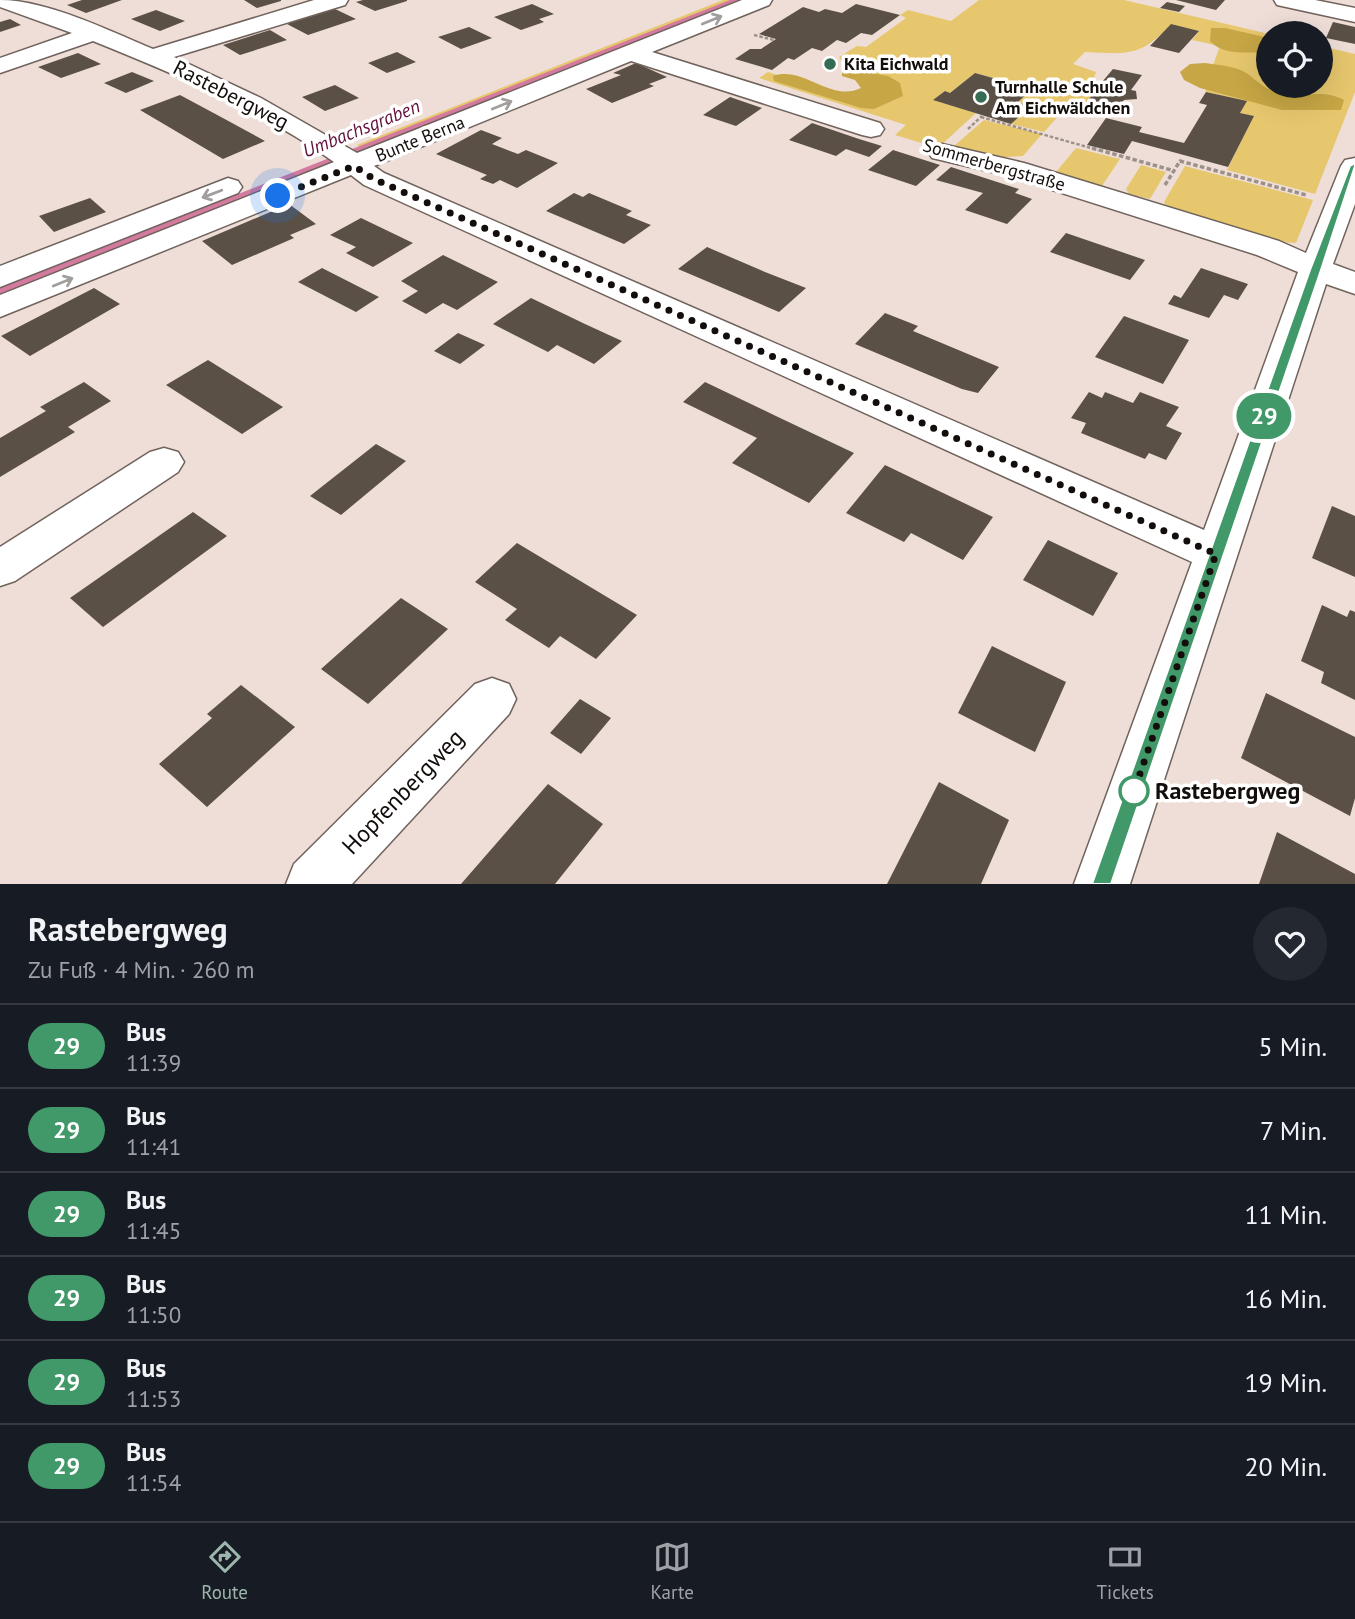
<!DOCTYPE html>
<html lang="de">
<meta charset="utf-8">
<style>
body{margin:0;font-family:"PT Sans",sans-serif;background:#242831;color:#f1f3f6;height:100vh;display:flex;flex-direction:column;font-size:26px;white-space:nowrap}
*{box-sizing:border-box;margin:0}
p{font-size:23px;color:#9ea1a6}
.icon{flex:none;width:38px;height:38px;fill:none;stroke:currentColor;stroke-width:2;stroke-linecap:round;stroke-linejoin:round}
.map{position:relative;height:884px;overflow:hidden}
.sheet{display:flex;flex-direction:column;background:#171b24;flex:1}
.sheet>*{flex:none}
.badge{padding:0 14px;border-radius:23px;font-size:24px;line-height:46px}
.tools{position:absolute;left:1256px;top:21px;display:grid;gap:14px}
.tools a{display:grid;place-items:center;width:77px;height:77px;border-radius:50%;background:#171b24;box-shadow:0 7px 28px #0002;font-size:35px}
.you{position:absolute;width:35px;height:35px;margin:-18px;border:5px solid #fff;border-radius:50%;background:#1a73e8;box-shadow:0 0 0 10px #1a73e833}
.map>.badge{position:absolute;translate:-50% -50%;box-shadow:0 0 0 4px #fff}
.round{display:grid;place-items:center;flex:none;width:74px;height:74px;border-radius:37px;background:#242831}
.headline{display:flex;align-items:center;justify-content:space-between;height:119px;padding:0 28px}
h1{font-size:33px;font-weight:600;line-height:52px}
ul{padding:0;list-style:none}
li{display:flex;align-items:center;gap:21px;height:84px;padding:0 28px;border-top:2px solid #363941}
li div{flex:1}
li b{display:block;font-size:26px}
li em{font-style:normal}
li .badge{min-width:77px;font-weight:700;text-align:center}
.tab-bar{display:flex;justify-content:space-around;align-items:center;height:98px;border-top:2px solid #363941;background:#171b24;font-size:19px;color:#9ea1a6}
.tab-bar a{display:grid;justify-items:center;gap:4px}
.tab-bar .selected{color:#9cb6ad}
.map>svg:first-child{display:block}
.green{fill:#e6c76d}
.forest{fill:#c6a645}
.lines{fill:none;stroke-linecap:round;stroke-linejoin:round}
.stream{fill:#d47a9f;fill-rule:evenodd}
.building{fill:#5a5046}
.minor-casing{stroke:#70625c;stroke-width:3}
.path-far1{stroke:#9c908b;stroke-width:2.5;stroke-dasharray:3.5 2;stroke-linecap:butt}
.path{stroke:#9c908b;stroke-width:3.5;stroke-dasharray:4.5 2.5;stroke-linecap:butt}
.minor{fill:#fff;fill-rule:evenodd}
.oneway{stroke:#a19e9d}
.line{fill:#419869;stroke:#fff;stroke-width:2}
.walk{stroke:#130d0b;stroke-width:7;stroke-dasharray:0 12.6}
.poi-dot{fill:#356c53;stroke:#fff;stroke-width:2.5}
.stop-dot{fill:#fff;stroke:#419869;stroke-width:3.5}
.labels{text-anchor:middle;stroke-width:7;stroke-linejoin:round;paint-order:stroke}
.far-poi-label{font-size:18px;font-weight:bold;fill:#130d0b;stroke:#fff;text-anchor:start}
.far-street-label{font-size:18px;fill:#130d0b;stroke:#fff}
.far-water-label{font-size:19px;font-style:italic;fill:#610f3a;stroke:#fff}
.street-label{font-size:21px;fill:#130d0b;stroke:#fff}
.near-stop-label{font-size:24px;font-weight:bold;fill:#130d0b;stroke:#fff;text-anchor:start}
.near-street-label{font-size:24px;fill:#130d0b;stroke:#fff}
</style>
<div class="map">
<svg width="1355" height="884" viewBox="0 0 1355 884">
<rect width="100%" height="100%" fill="#eeded7"/>
<path class="green" d="M723,0H753L369,152L357,145Z
M979,0H1124L1269,34V86H1321V46L1355,54V92L1315,194L1227,170L1253,116L1240,113L1246,101L1206,92L1205,87L1220,46L1192,40L1199,31L1171,25C1139,57 1129,54 1085,52L1073,64L1096,72L1091,87L1097,89L1085,104L1071,102L1044,132L1011,124L1031,106L1018,102L1032,89L975,73L950,93L945,91L934,100L976,113L938,148L895,135L906,125L759,78L768,72L852,99L873,83L849,74L839,57L857,46L866,47L906,18L900,15L908,10L951,21Z
M984,120L1042,134L1023,156L993,158L947,152Z
M1076,148L1120,159L1102,186L1056,172Z
M1141,165L1166,172L1150,199L1129,194L1126,189Z
M1185,166L1313,200L1296,243L1282,242L1166,206L1164,202Z"/>
<path class="forest" d="M1211,28H1225L1269,38V53C1249,51 1224,57 1210,41Z
M1205,63C1218,65 1237,66 1248,74C1258,82 1266,90 1280,93C1302,99 1322,88 1344,100L1341,110H1282L1200,88L1184,80L1180,72L1190,64Z
M850,69L888,76L900,83L903,96L874,109L861,108L774,81L773,76C803,65 831,103 861,88L855,80L842,76V71Z"/>
<g class="lines">
<path class="stream" d="M730,0H739L0,295V288Z"/>
</g>
<path class="building" d="M82,0H122L86,13L67,5Z
M244,0H281V1L257,8Z
M363,0H407V1L375,11L356,2Z
M1176,0H1225L1216,10Z
M1167,2L1185,6L1179,12L1160,8Z
M532,4L554,14L539,19L544,22L521,30L494,17Z
M856,4L900,15L872,35L861,33L846,43L837,40L822,51L812,48L794,60L788,58L772,70L735,59L750,49H761L776,39L759,34L803,7L819,12L825,9L842,13Z
M335,9L356,19L308,35L287,24Z
M156,10L185,21L160,31L131,19Z
M10,19L21,25L0,32V22Z
M1333,22L1355,27V44L1326,38Z
M1171,24L1199,31L1179,53L1150,46Z
M469,27L492,38L461,49L438,37Z
M270,30L287,40L240,55L223,45Z
M397,52L416,62L387,73L368,63Z
M78,53L101,64L61,78L38,67Z
M636,63L667,77L649,84L654,86L612,103L586,89L621,75L613,73Z
M1113,69L1142,75L1131,90L1136,91L1137,99L1124,100L1118,108L1085,104L1097,89L1090,87L1095,81L1102,82Z
M132,72L154,81L126,93L104,83Z
M975,73L1032,89L1018,102L1031,106L1011,124L933,100L945,91L950,93Z
M335,85L359,98L325,111L302,97Z
M1206,92L1247,101L1240,113L1254,116L1228,167L1132,141L1124,154L1087,145L1106,118L1142,127L1139,132L1184,143L1207,105L1199,103Z
M180,95L221,117L265,141L223,159L140,110Z
M730,97L762,108L736,126L703,115Z
M812,123L859,139L882,146L869,157L846,149L836,156L789,140Z
M481,130L502,138L492,144L518,154L526,150L558,163L517,188L500,180L493,184L480,179L487,175L436,154Z
M893,150L940,165L916,186L868,170Z
M951,167L1019,189L1015,193L1032,199L1007,224L965,210L983,193L936,180Z
M574,193L583,197L589,193L632,211L626,215L651,225L624,244L546,211Z
M90,198L106,212L54,232L39,216Z
M289,204L316,224L290,235L294,238L232,265L202,241Z
M361,218L413,243L373,267L346,253L356,247L330,235Z
M1066,233L1145,260L1130,280L1050,252Z
M707,247L765,272L806,288L779,312L678,269Z
M443,255L498,282L457,310L443,303L426,314L402,301L418,291L401,281Z
M322,268L379,297L356,312L298,282Z
M1201,268L1248,284L1238,300L1224,295L1209,318L1168,304L1174,295L1181,298Z
M94,288L120,304L30,356L1,336Z
M531,298L585,324L622,341L594,364L557,345L548,352L493,324Z
M885,313L918,326L913,331L999,367L978,393L962,389L855,344Z
M1124,316L1189,340L1163,384L1095,357Z
M458,333L485,345L460,364L434,351Z
M208,360L256,390L283,407L242,434L166,385Z
M84,382L111,401L68,427L75,432L0,477V438L46,411L40,407Z
M705,382L778,417L854,453L809,503L732,463L757,438L683,402Z
M1089,392L1102,398L1105,392L1133,403L1140,392L1179,407L1166,426L1182,433L1166,460L1149,453L1145,459L1081,433L1086,423L1071,418Z
M376,444L406,461L341,515L310,496Z
M885,465L993,517L963,560L911,533L904,542L846,513Z
M1332,506L1355,516V577L1312,558Z
M193,512L227,536L103,627L70,598Z
M1048,540L1118,573L1093,616L1023,580Z
M517,543L637,615L596,659L560,636L549,648L505,620L517,609L475,582Z
M401,598L448,629L368,704L321,669Z
M1322,605L1347,617L1350,610L1355,612V700L1321,683L1324,672L1301,661Z
M992,646L1066,682L1035,752L958,713Z
M241,685L295,727L207,807L159,764L212,718L207,714Z
M1266,693L1355,737V798L1350,816L1241,758Z
M580,699L611,718L581,754L550,733Z
M939,782L1009,820L981,884H887Z
M548,784L603,824L555,884H461Z
M1277,832L1355,874V884H1259Z"/>
<g class="lines">
<defs>
<path id="minor" d="M0,0C47,0 110,31 153,49L314,0H348L345,5L174,57L261,98L357,153L742,0H772L769,5L652,52L880,123L884,129L880,135L871,137L862,135L631,61L374,166L384,173L1204,530L1298,272L1257,255L1005,175L932,158L928,152L932,146L942,144L1024,163L1279,241L1306,253L1341,166L1345,160L1355,158V204L1333,264L1355,272V294L1326,284L1130,884H1074L1192,562L364,185L351,175L0,317V295L334,162C261,110 175,74 93,41L0,73V58L72,33L0,7Z
M1274,0H1315L1355,8V22L1277,5Z
M228,178L238,181L242,187L238,193L0,287V266Z
M164,448L178,452L184,462L178,472L15,581L0,586V547L150,452Z
M492,678L509,684L516,699L509,714L352,884H286L294,864L475,684Z"/>
</defs>
<use href="#minor" class="minor-casing"/>
<path class="path-far1" d="M754,35L774,40
M981,117L1098,150
M968,129L982,116"/>
<path class="path" d="M1092,148L1175,171
M1165,185L1180,161L1306,195"/>
<use href="#minor" class="minor"/>
</g>
<defs><path id="oneway-shaft" d="M-6 0H5M1.5-3L5.5 0L1.5 3" fill="none" stroke-width="1.6" stroke-linecap="round" stroke-linejoin="round" transform="scale(1.75)"/></defs>
<g class="oneway">
<use href="#oneway-shaft" transform="translate(712 20) rotate(-22)"/>
<use href="#oneway-shaft" transform="translate(502 105) rotate(-22)"/>
<use href="#oneway-shaft" transform="translate(212 194) rotate(159)"/>
<use href="#oneway-shaft" transform="translate(63 282) rotate(-22)"/>
</g>
<path class="line" d="M1355,163V166L1321,270L1111,884H1092L1310,270L1350,166Z"/>
<g class="lines">
<path class="walk" d="M278,196L354,166L374,179L1216,554L1134,791"/>
</g>
<g class="poi-dot">
<circle cx="830" cy="64" r="7"/>
<circle cx="981" cy="97" r="7"/>
</g>
<circle class="stop-dot" cx="1134" cy="791" r="14"/>
<g class="labels">
<g class="far-poi-label">
<text x="844" y="70">Kita Eichwald</text>
<text x="995" y="93">Turnhalle Schule<tspan x="995" dy="21">Am Eichwäldchen</tspan></text>
</g>
<g class="far-street-label">
<text transform="translate(420 139) rotate(-22)" y="6">Bunte Berna</text>
<text transform="translate(994 165) rotate(16)" y="6">Sommerbergstraße</text>
</g>
<g class="far-water-label">
<text transform="translate(361 128) rotate(-22)" y="7">Umbachsgraben</text>
</g>
<g class="street-label">
<text transform="translate(231 95) rotate(27)" y="7">Rastebergweg</text>
</g>
<g class="near-stop-label">
<text x="1155" y="799">Rastebergweg</text>
</g>
<g class="near-street-label">
<text transform="translate(403 792) rotate(-46)" y="8">Hopfenbergweg</text>
</g>
</g>
</svg>
<div class="tools">
<a><svg class="icon" aria-label="locate" viewBox="0 0 24 24"><circle cx="12" cy="12" r="6"/><path d="M12 2v4M12 18v4M2 12h4M18 12h4"/></svg></a>
</div>
<div class="you" style="left:278px;top:196px"></div>
<b class="badge" style="left:1264px;top:416px;background:#419869;color:#fff">29</b>
</div>
<section class="sheet">
<div class="headline"><div><h1>Rastebergweg</h1><p>Zu Fuß · 4 Min. · 260 m</p></div><a class="round"><svg class="icon" aria-label="heart" viewBox="0 0 24 24"><path d="M12 20l-8-8c-3-5 5-10 8-4 3-6 11-1 8 4z"/></svg></a></div>
<ul>
<li><span class="badge" style="background:#419869;color:#fff">29</span><div><b>Bus</b><p>11:39</p></div><em>5 Min.</em></li>
<li><span class="badge" style="background:#419869;color:#fff">29</span><div><b>Bus</b><p>11:41</p></div><em>7 Min.</em></li>
<li><span class="badge" style="background:#419869;color:#fff">29</span><div><b>Bus</b><p>11:45</p></div><em>11 Min.</em></li>
<li><span class="badge" style="background:#419869;color:#fff">29</span><div><b>Bus</b><p>11:50</p></div><em>16 Min.</em></li>
<li><span class="badge" style="background:#419869;color:#fff">29</span><div><b>Bus</b><p>11:53</p></div><em>19 Min.</em></li>
<li><span class="badge" style="background:#419869;color:#fff">29</span><div><b>Bus</b><p>11:54</p></div><em>20 Min.</em></li>
</ul>
</section>
<nav class="tab-bar">
<a class="selected"><svg class="icon" aria-label="directions" viewBox="0 0 24 24"><path d="M12 3l9 9-9 9-9-9zM9 14v-3h6M13 9l2 2-2 2"/></svg>Route</a>
<a><svg class="icon" aria-label="map" viewBox="0 0 24 24"><path d="M3 6l6-2 6 2 6-2v14l-6 2-6-2-6 2zM9 4v14M15 6v14"/></svg>Karte</a>
<a><svg class="icon" aria-label="tickets" viewBox="0 0 24 24"><path d="M3 7h18v10H3zM15 7v10"/></svg>Tickets</a>
</nav>
